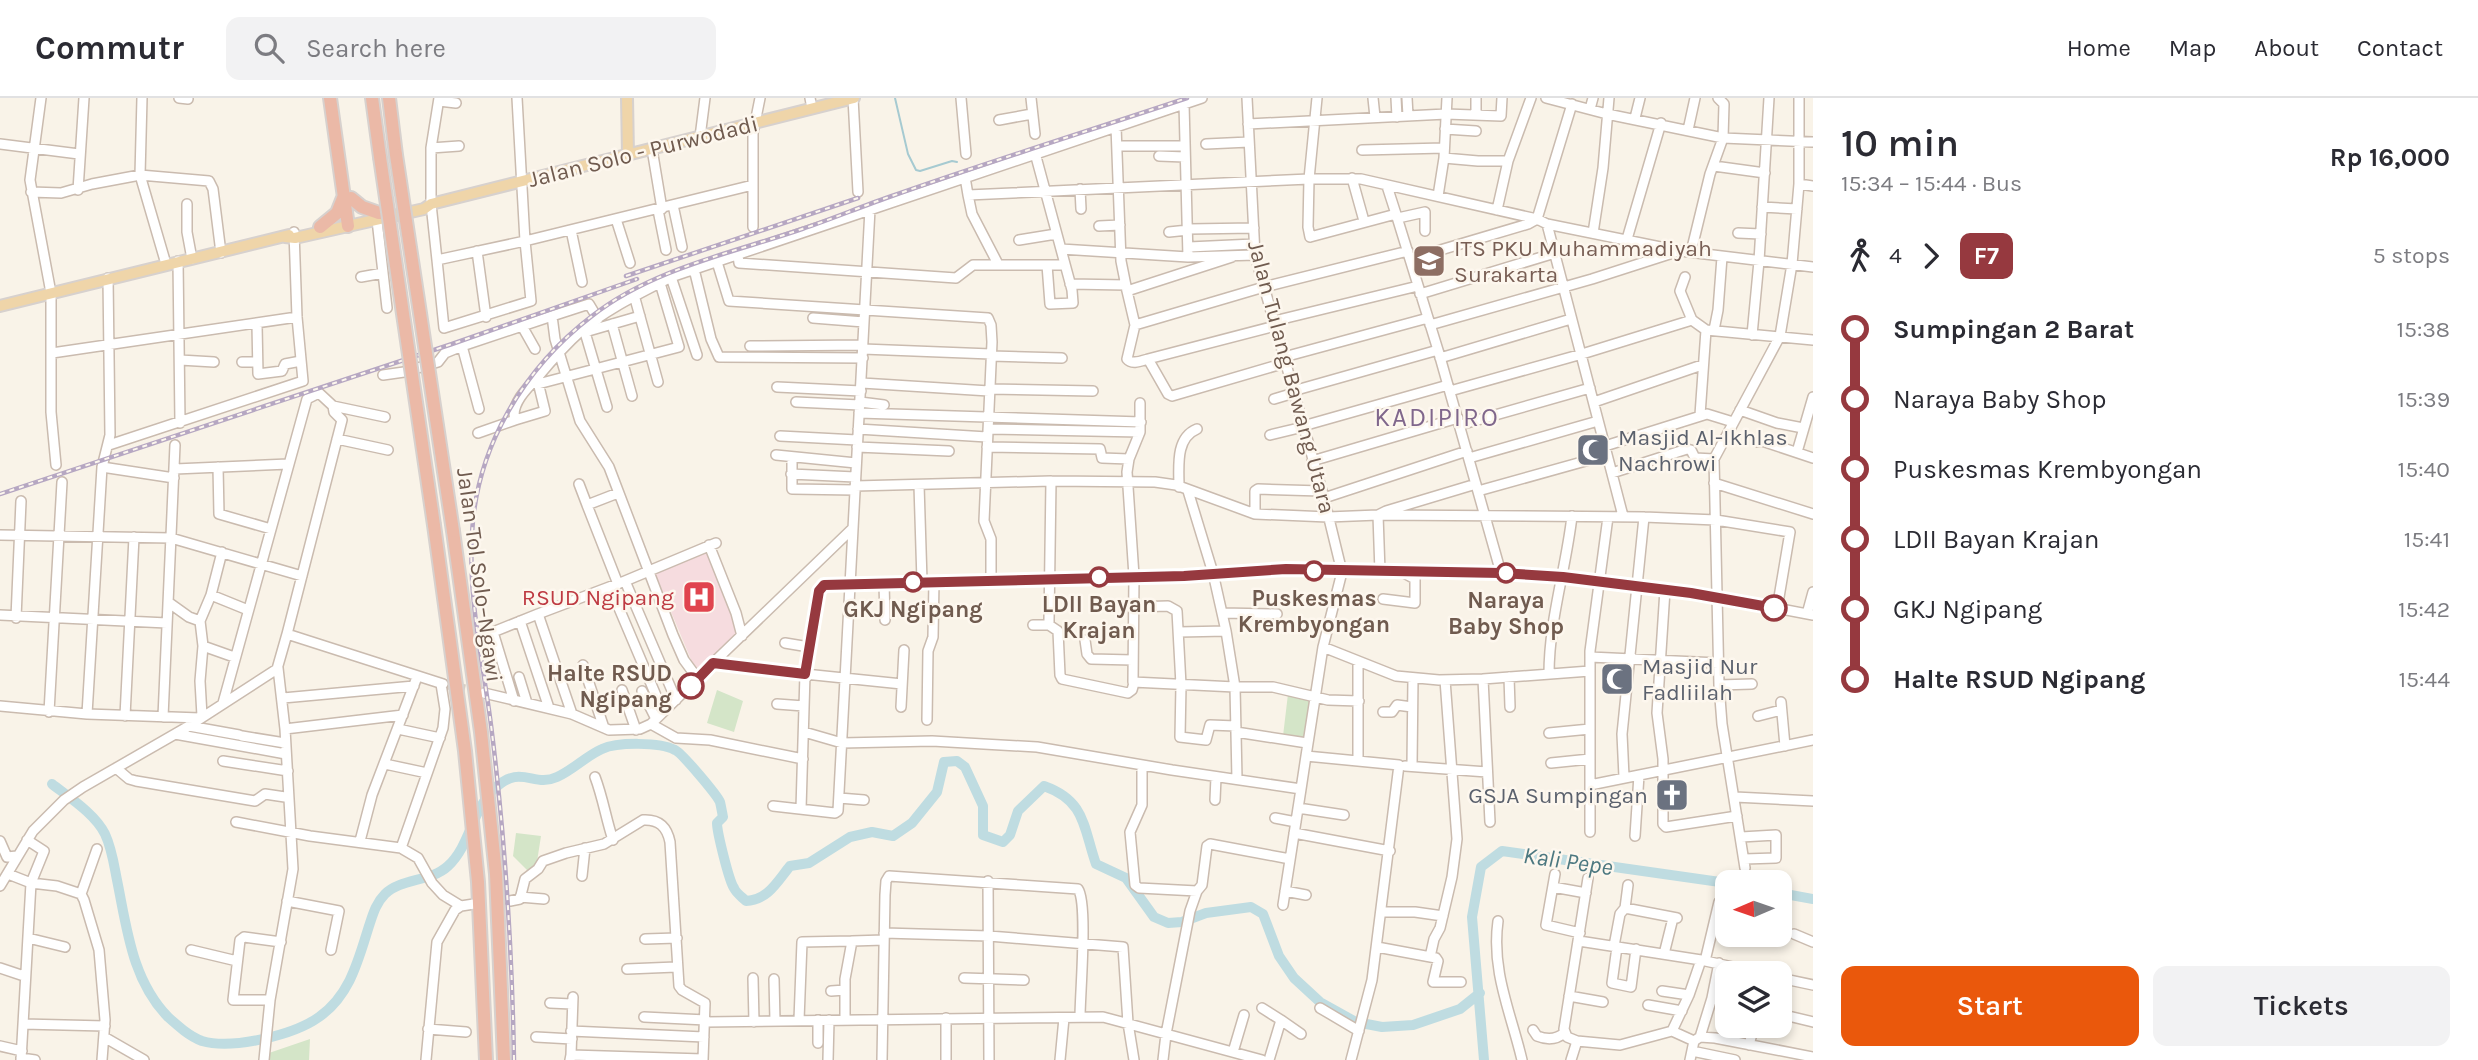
<!DOCTYPE html>
<meta charset="utf-8">
<style>
body{margin:0;font-family:Karla,sans-serif;background:#f2f2f3;color:#2b2b33;height:100vh;display:flex;flex-direction:column;font-size:26px;white-space:nowrap}
*{box-sizing:border-box;margin:0}
p{font-size:23px;color:#7c7c81}
.icon{flex:none;width:38px;height:38px;fill:none;stroke:currentColor;stroke-width:2;stroke-linecap:round;stroke-linejoin:round}
.map{position:relative;flex:1;overflow:hidden}
.drawer{display:flex;flex-direction:column;background:#fff;width:665px}
.drawer>*{flex:none}
.badge{padding:0 14px;border-radius:10px;font-size:24px;line-height:46px}
.needle{width:46px;rotate:268deg}
.fabs{position:absolute;left:1715px;top:772px;display:grid;gap:14px}
.fabs a{display:grid;place-items:center;width:77px;height:77px;border-radius:14px;background:#fff;box-shadow:0 4px 10px #0003;font-size:35px}
.map>.badge{position:absolute;translate:-50% -50%;box-shadow:0 0 0 4px #fff}
.legs{display:flex;align-items:center;gap:10px;height:77px;padding:0 28px;font-size:23px}
.legs p{margin-inline-start:auto}
.summary{display:flex;align-items:center;justify-content:space-between;height:119px;padding:0 28px}
h1{font-size:38px;font-weight:600;line-height:52px}
.action{display:flex;gap:14px;margin-top:auto;padding:14px 28px}
.action a{flex:1;height:80px;border-radius:14px;background:#ea580c;color:#fff;font-size:28px;font-weight:600;line-height:80px;text-align:center}
.action a+a{background:#f2f2f3;color:#2b2b33}
ul{padding:0 28px;list-style:none}
li{display:flex;align-items:center;gap:24px;height:70px;font-size:26px}
li i{display:grid;place-items:center;width:10px;height:100%;margin:0 9px;background:currentColor}
li i::after{content:'';width:18px;height:18px;margin:-9px;border:5px solid;border-radius:50%;background:#fff}
li p{margin-inline-start:auto}
li:first-child i{background:linear-gradient(#0000 50%,currentColor 0)}
li:last-child i{background:linear-gradient(currentColor 50%,#0000 0)}
header{display:flex;align-items:center;gap:42px;box-sizing:border-box;height:98px;padding:0 35px;background:#fff;border-bottom:2px solid #e1e1e2}
header strong{font-size:33px}
nav{display:flex;gap:38px;margin-inline-start:auto;font-size:24px}
.search{width:490px;height:63px;background:#f2f2f3;display:flex;align-items:center;gap:18px;box-sizing:border-box;padding:0 24px;border-radius:14px;color:#7c7c81;font-size:26px}
main{display:flex;flex:1;min-height:0}
.map>svg:first-child{display:block}
.medical{fill:#f6dcdf}
.green{fill:#d4e5c8}
.lines{fill:none;stroke-linecap:round;stroke-linejoin:round}
.stream{stroke:#a6cad1;stroke-width:2}
.river{stroke:#bfdce1;stroke-width:10}
.minor-tunnel{stroke:#d7cdc2;stroke-width:9;stroke-dasharray:9 4.5;stroke-linecap:butt}
.minor-casing{stroke:#cabbaf;stroke-width:12}
.major-casing{stroke:#d7d1ce;stroke-width:14}
.highway-casing{stroke:#d7d1ce;stroke-width:16}
.minor{stroke:#fff;stroke-width:9}
.major{stroke:#efd5a9;stroke-width:10}
.highway{stroke:#ebb9a7;stroke-width:12}
.rail-casing{stroke:#b6a7c2;stroke-width:4.5}
.rail{stroke:#fdf7ee;stroke-width:2;stroke-dasharray:5;stroke-linecap:butt}
.highway-bridge-casing{stroke:#d7d1ce;stroke-width:16;stroke-linecap:butt}
.highway-bridge{stroke:#ebb9a7;stroke-width:12}
.line-1-casing{stroke:#fff;stroke-width:16}
.line-1{stroke:#96393f;stroke-width:10}
.stop-1-dot{fill:#fff;stroke:#96393f;stroke-width:3.5}
.labels{text-anchor:middle;stroke-width:5;stroke-linejoin:round;paint-order:stroke}
.street-label{font-size:23px;fill:#705b4f;stroke:#fdf7ee}
.education-label{font-size:23px;fill:#785e54;stroke:#fdf7ee;text-anchor:start}
.worship-label{font-size:23px;fill:#5b616d;stroke:#fdf7ee;text-anchor:start}
.health-label{font-size:23px;fill:#be3a42;stroke:#fdf7ee;text-anchor:end}
.stop-label{font-size:23px;font-weight:bold;fill:#705b4f;stroke:#fdf7ee}
.water-label{font-size:24px;font-style:italic;fill:#4c7880;stroke:#fdf7ee}
.quarter-label{font-size:26px;letter-spacing:2px;fill:#80678c;stroke:#fdf7ee}
</style>
<header>
<strong>Commutr</strong>
<div class="search"><svg class="icon" aria-label="search" viewBox="0 0 24 24"><circle cx="10" cy="10" r="6"/><path d="M15 15l6 6"/></svg>Search here</div>
<nav><a>Home</a><a>Map</a><a>About</a><a>Contact</a></nav>
</header>
<main>
<div class="map">
<svg width="1813" height="962" viewBox="0 0 1813 962">
<rect width="100%" height="100%" fill="#f9f3e8"/>
<path class="medical" d="M707,453L727,483L741,515L740,526L745,531L700,573L692,564L654,473Z"/>
<path class="green" d="M717,592L743,603L734,634L707,625Z
M1288,596L1311,599L1305,642L1283,638Z
M516,735L541,738L536,770L530,775L513,758Z
M310,941L309,962H268L269,955Z"/>
<g class="lines">
<path class="stream" d="M895,0L908,56L916,72L920,73L952,63L957,64"/>
<path class="river" d="M52,686C70,700 95,716 105,736C112,751 114,767 117,782C127,831 132,882 168,919C178,928 189,938 202,943C232,952 294,937 319,919C350,897 358,863 369,828C373,816 376,805 385,796C401,780 431,784 448,768C470,748 472,712 494,691C521,665 533,690 557,679C573,672 586,658 602,651C617,644 660,644 675,652C682,655 717,697 720,704C721,708 722,714 723,719L717,725C717,734 729,783 734,790C736,795 742,799 746,803C768,802 777,784 790,768L809,765L850,739L872,734L893,738L912,725L937,694L944,664L957,663L965,669L983,708V737L1003,744L1010,737L1018,713L1044,688C1086,703 1083,729 1096,766L1126,780L1154,819L1168,825L1182,824L1206,815L1251,809L1263,816L1279,858L1294,880L1320,904L1356,924L1382,929L1413,927L1460,911L1480,895
M1780,795L1813,801
M1484,962L1472,819L1481,769L1502,753L1727,785"/>
<path class="minor-tunnel" d="M443,586L479,594"/>
<defs>
<path id="minor" d="M41,0L30,82L51,195V314L56,367
M142,0L140,77L166,166
M179,0L188,1
M517,0L525,143L753,87
M810,0L812,10
M853,0L858,94
M961,0L966,56
M1031,0L1035,36
M1247,0L1255,157L1324,400L1342,474L1323,549L1306,658L1399,667L1372,882L1351,962
M1317,0L1309,81H1361L1537,121L1547,126L1680,153L1813,169
M1373,0L1375,19
M1396,0L1397,19
M1407,0L1408,18
M1546,0L1607,16L1723,40L1813,44
M439,3L456,5
M1590,11L1593,0
M1476,17V0
M1635,20L1640,0
M999,22L1032,16
M1248,26L1446,16L1501,18L1502,0
M1116,28L1121,163L1127,193
M1445,31L1476,33
M1688,32L1695,0
M700,39L705,0
M0,46L79,56
M1206,46L1249,44
M1117,48H1184
M431,50L459,48
M652,51L662,111
M1362,52L1444,50
M1035,55L1072,192L1073,205L1050,206L1047,167
M1159,58L1185,59
M1444,60L1478,63H1508
M1714,68L1765,75
M965,79L968,97L1309,81L1308,129L1310,139L1396,116L1438,252L1501,475
M1352,80L1364,123
M1799,86L1813,88
M1387,88L1396,116
M1080,91L1081,111
M78,92L84,0
M31,94L61,95L92,86L140,77L209,83L213,91L221,155
M968,97L972,116L998,166
M1438,98L1444,60L1447,0
M187,106V134L192,161
M673,107L682,149
M1762,109L1797,111
M658,112L666,152
M1497,112L1508,63L1531,0
M1398,120L1425,114V133
M616,121L630,165
M377,122L387,210
M1547,126L1623,418
M1099,128L1120,127
M753,129V35L760,0
M1189,131L1254,130
M571,132L582,184
M1169,134L1188,132
M1593,135L1603,70L1609,0
M1738,135L1761,136
M1627,141L1661,25
M1019,142L1056,136
M1189,149L1254,146
M1061,151L1188,159L1184,6
M477,153L486,219
M1691,154L1710,76L1723,40L1724,6L1718,0
M738,157L739,165L956,180L973,167H1064
M1188,159L1255,157
M1232,159L1127,193L1135,227L1127,261C1132,267 1141,263 1148,261L1275,228
M1410,161L1528,126L1537,121L1572,6
M437,162L444,230L531,203L525,143L437,162L431,106V50L439,0
M178,163L180,325
M717,164L729,203L988,220L991,227L992,244L984,423L991,441V482
M694,171L711,241L719,259L863,260
M361,179L383,175
M671,179L697,257
M1685,179L1680,193L1692,222
M1070,186L1126,187
M1420,196L1555,155
M634,197L658,284
M813,220L864,224
M598,221L589,206L552,218L555,241L580,323L609,369L673,537L684,562L698,581
M1274,223L1418,188
M612,226L632,298
M257,227L258,276L282,273L285,266L301,263
M1135,227L1264,189L1408,153
M1430,227L1592,181L1679,153
M522,228L535,251
M584,231L607,309
M1714,232L1718,212L1722,159
M585,234L640,218
M1752,237L1759,163L1769,0
M462,248L479,311
M750,248L863,247
M863,251L991,256
M52,255L297,219
M991,258L1062,260
M1284,259L1428,220
M1440,260L1571,221
M1148,261L1168,296L1172,298L1285,265
M180,262L214,264
M242,264H257
M383,277L404,274L438,264L445,255L462,248L552,218
M862,285L989,293
M538,286L679,249L660,185
M777,289L861,293
M989,291L1093,293
M1293,293L1438,252
M1450,293L1582,256L1692,222L1706,232L1813,242
M1274,301L1294,295
M796,304L860,307
M860,304L884,307
M1594,304L1702,267
M1140,305V334L1129,361L1127,374L1134,478L1133,584L1235,589L1226,533L1213,475L1188,393
M333,308L385,319
M1740,312L1777,325L1803,330
M859,315L1141,324
M1700,317L1706,232
M515,322L545,313L537,280C551,263 565,247 582,232C608,210 641,195 671,179L1202,0
M1460,327L1590,290
M1303,328L1448,287
M858,331L987,339
M988,331L1140,334
M478,335L515,322C510,307 527,290 537,280
M1270,337L1303,329
M780,338L857,342
M337,341L388,352
M1758,344L1762,343L1813,360
M109,347L303,283L297,219L294,134
M1605,348L1707,316L1733,324
M857,349L949,353
M987,349L1100,351L1102,360L1129,361
M1797,354L1813,299
M776,357L856,365
M792,360V391L855,392
M1469,360L1598,323
M1312,363L1458,320
M102,369L174,380
M218,369L219,416L271,431
M175,371L288,366
M1612,375L1687,351L1691,352L1695,360L1714,361
M791,376L855,379
M1714,385L1813,416
M579,386L587,407L618,395
M919,387L922,483
M855,388L1051,383L1155,384L1176,387L1255,416L1328,419L1378,417L1386,413L1476,386
M1179,389C1179,369 1175,340 1197,331
M1478,393L1607,357
M1324,400L1467,353
M587,407L618,486
M1255,416V393L1258,391L1321,393
M0,437L171,440L302,478
M709,447L736,515L742,538
M222,454L211,497L248,512
M1380,474L1378,417L1644,419L1716,422L1790,434L1777,511
M625,483L676,602
M884,485L885,522
M610,489L663,614
M1665,492L1657,615L1663,661V726L1666,729L1737,718
M1383,501L1415,505V481L1404,475
M168,504L189,519L200,523L203,548L234,559
M1134,509L1168,508L1177,513L1181,587L1180,639L1206,642L1210,627L1236,628
M1222,515L1277,516
M1807,516L1813,494
M0,517L167,525
M16,520L21,403
M200,523L211,497
M520,523L549,610
M1033,527H1049V523L1051,383
M1049,527L1058,533L1060,577L1062,581L1128,595L1132,592L1134,585
M1179,534L1226,533
M1085,542L1087,556L1091,561L1133,562
M785,545L809,549
M1323,549L1396,578L1439,582L1483,581
M1590,559L1718,565
M713,565L853,430
M583,567L604,630
M1549,576C1549,522 1566,471 1572,418
M519,579L527,605
M1509,579L1510,609
M1719,587L1752,586
M622,592L636,632
M642,593L656,621
M484,595L572,616L609,632L640,631L651,626L713,565L805,576L819,493L824,487L1184,478L1286,472L1501,475L1544,477L1718,499L1813,517
M283,600L414,588
M514,603L493,534L538,516
M1781,604L1785,648
M223,605L307,301L319,295L333,308L334,314L342,322L287,536
M777,606L804,608
M0,608L87,616L200,620
M901,609L904,552
M49,614L62,384
M1383,614H1392L1397,607L1412,609
M87,616L102,369L110,337L108,180
M572,616L538,516L625,483L716,445
M125,618L134,439
M202,618L200,583L203,548
M1758,618L1781,612
M163,619L175,347
M927,622L928,553L933,539L934,483
M651,626L676,640L710,642L803,661
M189,628L239,637
M285,631L403,617
M398,631L440,640
M804,634L842,645L932,643L1037,649L1172,672L1301,691L1306,658
M1236,634L1307,645
M1549,635L1590,631
M175,636L286,656
M242,638L285,645
M223,663L288,673
M1358,663V564
M1551,665L1590,661
M385,666L427,675
M1142,667V707L1130,734L1135,787L1139,790L1197,793
M1405,668L1487,674
M1412,668L1413,580
M116,670L129,681L136,683L255,703L265,696L285,699
M595,679C603,700 606,721 613,742
M1624,679L1622,636L1644,419
M1237,681L1235,589H1273L1328,602L1359,603
M1590,687L1813,642
M1735,699L1813,703
M839,700L864,702
M1215,702L1216,679
M773,708L835,715L838,713L870,111
M1298,710L1344,717
M801,711L805,576L902,586
M1275,720L1296,724
M236,724L310,738L401,750L418,760L432,785L443,797L461,808
M1490,724L1483,581L1590,573
M1590,734V553L1608,419
M1294,735L1390,753
M1635,738L1639,677
M1741,739L1776,737V760L1744,761
M27,742L44,753L31,785L57,788L81,796L84,802L99,852L105,922L102,962
M0,743L7,759L17,758
M360,743L372,697L417,579
M401,750L443,630L445,611L441,586
M1745,770L1722,626L1719,587L1714,361L1780,238L1792,166L1799,86V0
M8,776L31,785L21,962
M1555,776L1546,827L1580,835
M582,778L585,750
M988,783L989,962
M0,788L33,733L64,702L83,689L189,628L277,571L287,536L443,586
M1553,789L1586,795
M1285,793L1306,797
M81,796L97,751
M520,799L544,801
M287,803L339,813L331,852
M510,803L520,801L525,781L538,771L543,763L566,755L604,746L643,722C659,721 667,729 670,744L679,888L682,892L705,905L703,962
M1283,807L1301,691
M1625,810L1628,787
M1382,814H1415L1443,818
M1498,823C1491,873 1511,915 1522,962
M884,835L989,838L1123,849L1128,925L1134,962
M1794,836L1813,844
M28,840L65,849
M645,841L677,840
M1579,843L1701,862L1760,875
M1614,848L1620,816L1625,810L1677,820
M1377,849L1436,860L1438,863L1433,884H1461
M1617,849L1612,885L1631,889L1636,851
M191,852L237,863
M1664,856L1673,820
M1430,859L1434,841L1440,830L1452,779L1457,741L1445,582
M1705,863L1719,804
M0,870L24,878
M627,871L676,869
M753,880L754,924
M964,880L1024,882
M1780,880L1813,887
M774,881L775,923
M831,893L845,892
M1662,893L1689,897
M1569,898L1603,904
M1712,900L1719,865
M270,902H233L240,842L244,839L281,844
M550,905L572,906
M1648,907L1682,913
M1262,910L1281,922L1269,962
M1320,910L1359,933
M1780,916L1813,924
M644,919L706,922
M799,922L802,844L852,843
M845,922V881L852,843L884,842
M1281,922L1301,936
M706,924L1103,919L1262,962
M23,926L105,928
M428,931L466,934
M1533,932L1537,938C1547,942 1556,942 1564,935
M571,933L704,939
M104,939L144,962
M536,939L572,941
M1700,939L1712,900L1727,903
M1577,943L1620,947L1672,933
M1694,943L1700,939L1715,940L1813,959
M818,945V922
M1749,947L1754,928
M0,948L22,953
M1692,953L1735,962
M1233,954L1244,917
M571,957L573,899
M21,960L35,962
M264,962L270,902L293,771L285,631L278,570
M426,962L437,844L455,812L461,808L474,806
M570,962L571,957L703,961
M828,962L829,922
M882,962L885,797L886,783L889,778L1078,791C1088,805 1080,896 1080,919
M946,962V920
M1060,962L1064,920
M1163,962L1166,936L1190,813L1197,793L1202,787L1207,748L1210,746L1290,761
M1571,962L1577,943L1567,939L1564,931L1588,780
M1690,962L1694,943L1672,933L1689,897L1701,862"/>
<path id="major" d="M627,0L628,57
M285,139L295,140L424,111L431,106L854,0
M0,208L289,137"/>
<path id="highway" d="M330,0L348,128
M372,0L380,59
M389,0L396,57
M351,100L362,109L379,115
M320,129L337,115L343,100
M434,427L465,653L478,784L486,962
M453,433L481,634L496,776L504,962"/>
</defs>
<use href="#minor" class="minor-casing"/>
<use href="#major" class="major-casing"/>
<use href="#highway" class="highway-casing"/>
<use href="#minor" class="minor"/>
<use href="#major" class="major"/>
<use href="#highway" class="highway"/>
<defs>
<path id="rail" d="M626,178L858,100
M0,396L452,246L637,181
M514,962C512,851 505,738 491,627C483,564 468,500 472,436C476,349 524,270 592,218C652,171 732,155 802,131C832,121 860,109 889,99C988,64 1088,33 1187,0"/>
</defs>
<use href="#rail" class="rail-casing"/>
<use href="#rail" class="rail"/>
<defs>
<path id="highway-bridge" d="M396,57L453,433
M380,59L434,427"/>
</defs>
<use href="#highway-bridge" class="highway-bridge-casing"/>
<use href="#highway-bridge" class="highway-bridge"/>
</g>
<g class="lines">
<defs>
<path id="line-1" d="M691,588L713,565L805,576L819,493L824,487L1184,478L1286,471L1501,475L1563,479L1691,495L1774,510"/>
</defs>
<use href="#line-1" class="line-1-casing"/>
<use href="#line-1" class="line-1"/>
</g>
<defs>
<symbol id="university-square" viewBox="-11 -11 22 22"><rect x="-9" y="-9" width="18" height="18" rx="4" fill="#8d6e63" stroke="#fdf7ee"/><path d="M0-5L7-2L0 1L-7-2ZM-4 1L0 2.5L4 1V4Q0 6-4 4Z" fill="#fff"/></symbol>
<symbol id="mosque-square" viewBox="-11 -11 22 22"><rect x="-9" y="-9" width="18" height="18" rx="4" fill="#6b7280" stroke="#fdf7ee"/><path d="M3.5-4.9A6 6 0 1 0 3.5 4.9A5 5 0 1 1 3.5-4.9Z" fill="#fff"/></symbol>
<symbol id="hospital-square" viewBox="-11 -11 22 22"><rect x="-9" y="-9" width="18" height="18" rx="4" fill="#e0444e" stroke="#fdf7ee"/><path d="M-5-5h3v3.5h4V-5h3V5h-3V1.5h-4V5h-3Z" fill="#fff"/></symbol>
<symbol id="church-square" viewBox="-11 -11 22 22"><rect x="-9" y="-9" width="18" height="18" rx="4" fill="#6b7280" stroke="#fdf7ee"/><path d="M-1.2-6h2.4v3.5h3.3v2.4h-3.3V6h-2.4V-.1h-3.3v-2.4h3.3Z" fill="#fff"/></symbol>
</defs>
<g fill-rule="evenodd">
<use href="#university-square" x="1410" y="144" width="38" height="38"/>
<use href="#mosque-square" x="1574" y="333" width="38" height="38"/>
<use href="#hospital-square" x="680" y="480" width="38" height="38"/>
<use href="#mosque-square" x="1598" y="562" width="38" height="38"/>
<use href="#church-square" x="1653" y="678" width="38" height="38"/>
</g>
<g class="stop-1-dot">
<circle cx="1314" cy="473" r="9"/>
<circle cx="1506" cy="475" r="9"/>
<circle cx="1099" cy="479" r="9"/>
<circle cx="913" cy="484" r="9"/>
<circle cx="1774" cy="510" r="12"/>
<circle cx="691" cy="588" r="12"/>
</g>
<g class="labels">
<g class="street-label">
<text transform="translate(643 53) rotate(-14)" y="8">Jalan Solo - Purwodadi</text>
<text transform="translate(1292 279) rotate(75)" y="8">Jalan Tulang Bawang Utara</text>
<text transform="translate(480 477) rotate(82)" y="8">Jalan Tol Solo–Ngawi</text>
</g>
<g class="education-label">
<text x="1454" y="158">ITS PKU Muhammadiyah<tspan x="1454" dy="26">Surakarta</tspan></text>
</g>
<g class="worship-label">
<text x="1618" y="347">Masjid Al-Ikhlas<tspan x="1618" dy="26">Nachrowi</tspan></text>
<text x="1642" y="576">Masjid Nur<tspan x="1642" dy="26">Fadliilah</tspan></text>
<text x="1648" y="705" text-anchor="end">GSJA Sumpingan</text>
</g>
<g class="health-label">
<text x="674" y="507">RSUD Ngipang</text>
</g>
<g class="stop-label">
<text x="1314" y="508">Puskesmas<tspan x="1314" dy="26">Krembyongan</tspan></text>
<text x="1506" y="510">Naraya<tspan x="1506" dy="26">Baby Shop</tspan></text>
<text x="1099" y="514">LDII Bayan<tspan x="1099" dy="26">Krajan</tspan></text>
<text x="913" y="519">GKJ Ngipang</text>
<text x="672" y="583" text-anchor="end">Halte RSUD<tspan x="672" dy="26">Ngipang</tspan></text>
</g>
<g class="water-label">
<text transform="translate(1568 763) rotate(8)" y="8">Kali Pepe</text>
</g>
<g class="quarter-label">
<text x="1437" y="328">KADIPIRO</text>
</g>
</g>
</svg>
<div class="fabs">
<a><svg class="needle" viewBox="-14 -14 28 28"><path d="M0-13l5 13h-10z" fill="#e53935"/><path d="M0 13l5-13h-10z" fill="#7c7c81"/></svg></a>
<a><svg class="icon" aria-label="layers" viewBox="0 0 24 24"><path d="M12 4l9 5-9 5-9-5zM3 14l9 5 9-5"/></svg></a>
</div>
</div>
<section class="drawer">
<div class="summary"><div><h1>10 min</h1><p>15:34 – 15:44 · Bus</p></div><b>Rp 16,000</b></div>
<div class="legs"><svg class="icon" aria-label="walk" viewBox="0 0 24 24"><circle cx="13" cy="4" r="2"/><path d="M13 8l-2 6 4 7M11 14l-3 7M7 12l3-4h3l4 4"/></svg>4<svg class="icon" aria-label="forward" viewBox="0 0 24 24"><path d="M9 5l7 7-7 7"/></svg><b class="badge" style="background:#96393f;color:#fff">F7</b><p>5 stops</p></div>
<ul>
<li><i style="color:#96393f"></i><b>Sumpingan 2 Barat</b><p>15:38</p></li>
<li><i style="color:#96393f"></i><span>Naraya Baby Shop</span><p>15:39</p></li>
<li><i style="color:#96393f"></i><span>Puskesmas Krembyongan</span><p>15:40</p></li>
<li><i style="color:#96393f"></i><span>LDII Bayan Krajan</span><p>15:41</p></li>
<li><i style="color:#96393f"></i><span>GKJ Ngipang</span><p>15:42</p></li>
<li><i style="color:#96393f"></i><b>Halte RSUD Ngipang</b><p>15:44</p></li>
</ul>
<div class="action"><a>Start</a><a>Tickets</a></div>
</section>
</main>
